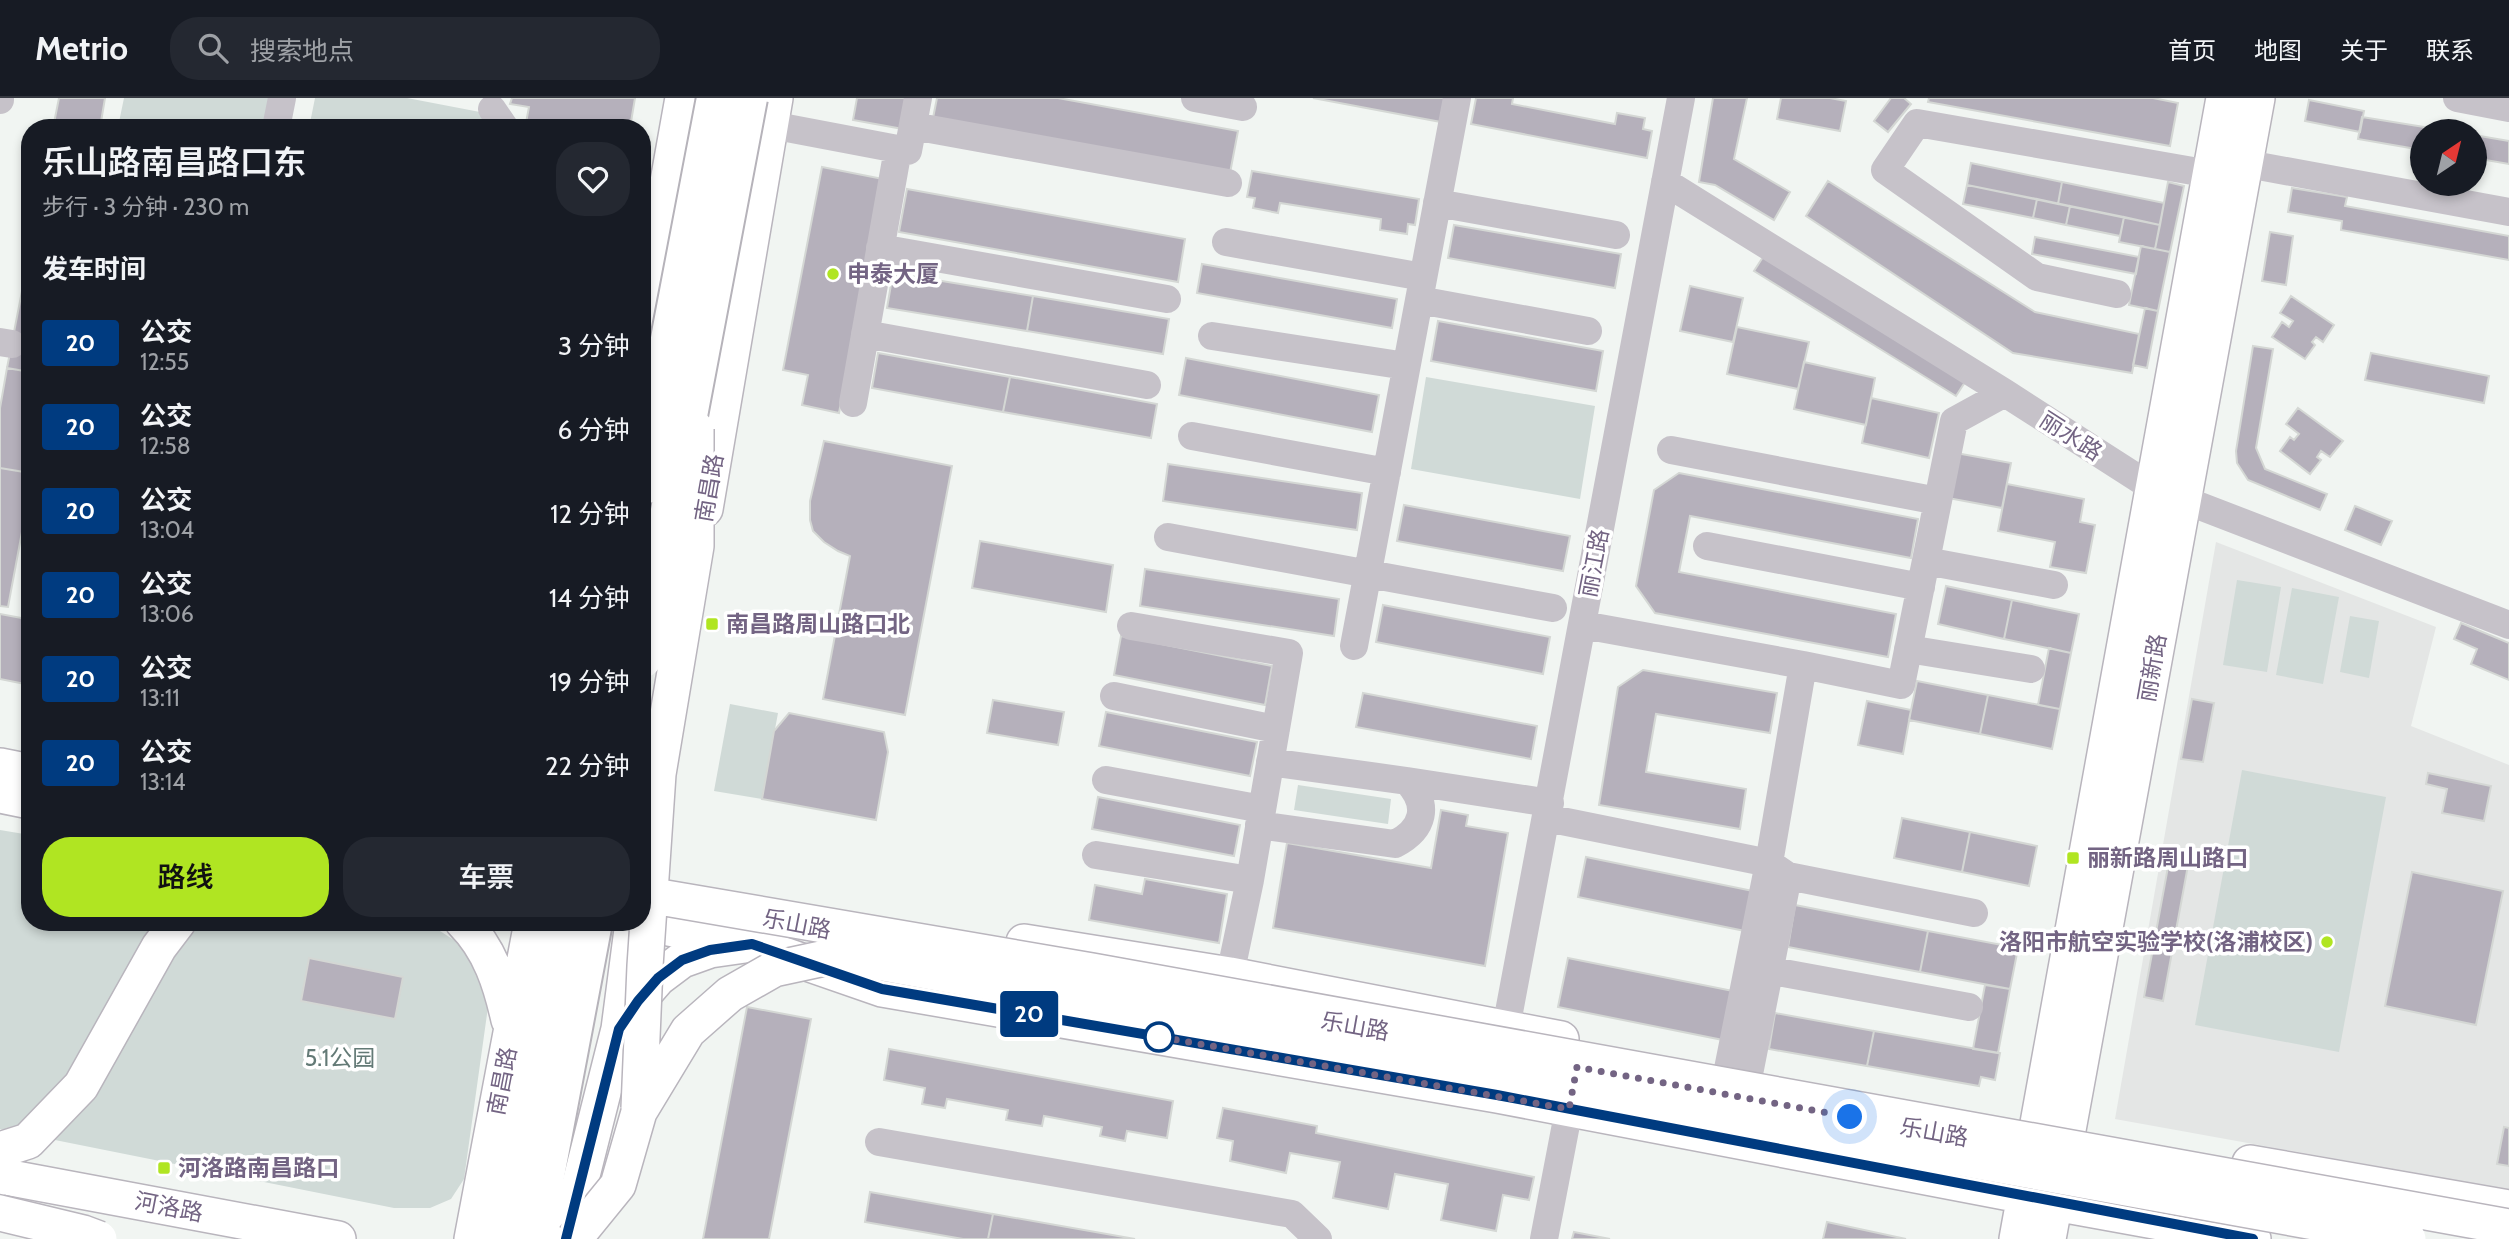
<!DOCTYPE html>
<html lang="zh">
<meta charset="utf-8">
<style>
body{margin:0;font-family:Cabin,"Noto Sans SC",sans-serif;background:#242831;color:#f1f3f6;height:100vh;display:flex;flex-direction:column;font-size:26px;white-space:nowrap}
*{box-sizing:border-box;margin:0}
p{font-size:23px;color:#9ea1a6}
.icon{flex:none;width:38px;height:38px;fill:none;stroke:currentColor;stroke-width:2;stroke-linecap:round;stroke-linejoin:round}
.map{position:relative;flex:1;overflow:hidden}
.details{position:absolute;left:21px;top:21px;width:630px;height:812px;display:flex;flex-direction:column;background:#171b24;border-radius:28px;box-shadow:0 4px 10px #0003}
.details>*{flex:none}
.badge{padding:0 14px;border-radius:5px;font-size:24px;line-height:46px}
.needle{width:46px;rotate:35deg}
.buttons{position:absolute;left:2410px;top:21px;display:grid;gap:14px}
.buttons a{display:grid;place-items:center;width:77px;height:77px;border-radius:50%;background:#171b24;box-shadow:0 4px 10px #0003;font-size:35px}
.you{position:absolute;width:35px;height:35px;margin:-18px;border:5px solid #fff;border-radius:50%;background:#1a73e8;box-shadow:0 0 0 10px #1a73e833}
.map>.badge{position:absolute;translate:-50% -50%;box-shadow:0 0 0 4px #fff}
h2{padding:0 21px;font-size:26px;line-height:63px}
.round{display:grid;place-items:center;flex:none;width:74px;height:74px;border-radius:28px;background:#242831}
.overview{display:flex;align-items:center;justify-content:space-between;height:119px;padding:0 21px}
h1{font-size:33px;font-weight:600;line-height:52px}
.primary-button{display:flex;gap:14px;margin-top:auto;padding:14px 21px}
.primary-button a{flex:1;height:80px;border-radius:28px;background:#b0e522;color:#111;font-size:28px;font-weight:600;line-height:80px;text-align:center}
.primary-button a+a{background:#242831;color:#f1f3f6}
ul{padding:0;list-style:none}
li{display:flex;align-items:center;gap:21px;height:84px;padding:0 21px}
li div{flex:1}
li b{display:block;font-size:26px}
li em{font-style:normal}
li .badge{min-width:77px;font-weight:700;text-align:center}
header{display:flex;align-items:center;gap:42px;box-sizing:border-box;height:98px;padding:0 35px;background:#171b24;border-bottom:2px solid #363941}
header strong{font-size:33px}
nav{display:flex;gap:38px;margin-inline-start:auto;font-size:24px}
.search{width:490px;height:63px;background:#242831;display:flex;align-items:center;gap:18px;box-sizing:border-box;padding:0 24px;border-radius:28px;color:#9ea1a6;font-size:26px}
.map>svg:first-child{display:block}
.built{fill:#e4e6e5}
.green{fill:#d0dad7}
.building{fill:#b5b0bb;stroke:#d4d7d4;stroke-width:2}
.lines{fill:none;stroke-linecap:round;stroke-linejoin:round}
.major-casing{stroke:#b9b5bd;stroke-width:38}
.highway-casing{stroke:#b6b3ba;stroke-width:42}
.minor{stroke:#c6c2c9;stroke-width:28}
.major{stroke:#fff;stroke-width:35}
.highway{stroke:#fff;stroke-width:38}
.major-bridge-casing{stroke:#b9b5bd;stroke-width:38;stroke-linecap:butt}
.highway-bridge-casing{stroke:#b6b3ba;stroke-width:42;stroke-linecap:butt}
.major-bridge{stroke:#fff;stroke-width:35}
.highway-bridge{stroke:#fff;stroke-width:38}
.line-casing{stroke:#fff;stroke-width:16}
.line{stroke:#003b80;stroke-width:10}
.walk{stroke:#736483;stroke-width:7;stroke-dasharray:0 12.6}
.poi-dot{fill:#b0e522;stroke:#fff;stroke-width:2.5}
.stop-dot{fill:#fff;stroke:#003b80;stroke-width:3.5}
.labels{text-anchor:middle;stroke-width:7;stroke-linejoin:round;paint-order:stroke}
.poi-label{font-size:23px;font-weight:bold;fill:#736483;stroke:#fff;text-anchor:start}
.street-label{font-size:23px;fill:#736483;stroke:#fff}
.park-label{font-size:23px;fill:#637a76;stroke:#fff}
</style>
<header>
<strong>Metrio</strong>
<div class="search"><svg class="icon" aria-label="search" viewBox="0 0 24 24"><circle cx="10" cy="10" r="6"/><path d="M15 15l6 6"/></svg>搜索地点</div>
<nav><a>首页</a><a>地图</a><a>关于</a><a>联系</a></nav>
</header>
<div class="map">
<svg width="2509" height="1141" viewBox="0 0 2509 1141">
<rect width="100%" height="100%" fill="#f1f5f2"/>
<path class="built" d="M2216,444L2436,529L2411,628L2509,667V1092L2115,1021Z"/>
<path class="green" d="M124,0H272L266,30H121L118,29Z
M315,0H407L480,14L490,30H309Z
M1426,279L1595,308L1580,401L1411,371Z
M2237,482L2281,489L2267,574L2223,567Z
M2292,490L2339,499L2323,586L2276,577Z
M2350,518L2379,523L2369,580L2340,574Z
M730,606L778,615L762,701L714,693Z
M2242,672L2386,699L2339,954L2195,927Z
M1298,687L1391,701L1388,726L1294,712Z
M0,732L30,737V824H426L457,844L479,871L488,909L464,1081L451,1101L430,1110H394L0,1031Z"/>
<path class="building" d="M59,0H105L100,30H53Z
M512,0H635L630,30H525L529,9L510,6Z
M857,0H909L903,31L853,22Z
M937,0H1058L1238,33L1230,75L933,20Z
M1313,0H1446L1441,24Z
M1476,0H1513L1512,6L1615,26L1617,15L1645,20L1643,31L1652,33L1647,60L1471,26Z
M1713,0H1747L1734,61L1790,94L1774,122L1715,87L1699,84Z
M1781,0H1830L1846,3L1840,33L1777,21Z
M1891,0H1904L1911,6L1888,34L1874,23Z
M1929,0H2153L2178,5L2170,48L1928,4Z
M2309,2L2364,13L2360,34L2305,23Z
M2362,19L2449,33H2422V52L2358,41Z
M2474,37L2509,43V66L2474,60Z
M1971,65L2062,84L2058,106L1967,87Z
M822,69L883,81L839,315L802,307L808,277L783,272Z
M1252,73L1419,101L1415,127L1408,126L1407,136L1380,132L1381,121L1280,105L1278,115L1253,110L1255,100L1247,99Z
M1828,83L2035,214L2139,236L2132,275L2013,255L1806,118Z
M2062,84L2164,105L2160,127L2058,106Z
M2168,84L2184,88L2170,154L2155,151Z
M1967,87L2037,101L2033,120L1963,106Z
M2292,90L2347,99L2345,108L2509,138V162L2341,132L2342,123L2288,114Z
M907,91L1185,141L1178,184L899,134Z
M2037,101L2070,108L2066,127L2033,120Z
M2070,108L2124,119L2120,138L2066,127Z
M2124,119L2160,127L2155,151L2119,144Z
M1454,127L1621,156L1615,190L1448,160Z
M2270,134L2293,138L2286,187L2262,183Z
M2035,139L2139,159L2136,176L2032,156Z
M2141,148L2170,154L2158,213L2129,207Z
M30,152V274L7,270Z
M1763,159L1965,284L1956,298L1754,173Z
M1202,166L1397,201L1392,230L1197,195Z
M893,175L1033,198L1027,233L887,210Z
M1690,188L1743,200L1733,244L1680,233Z
M1033,198L1169,221L1163,256L1027,233Z
M2291,198L2334,227L2323,244L2316,239L2312,244L2315,247L2305,261L2272,239L2282,224L2289,229L2293,223L2280,215Z
M2145,210L2158,213L2147,270L2133,267Z
M1438,223L1603,253L1596,293L1431,263Z
M1737,229L1809,244L1798,291L1727,276Z
M2253,248L2273,251L2256,350L2265,371L2327,396L2320,412L2248,382L2237,365L2236,353Z
M878,255L1010,279L1003,314L872,290Z
M2371,255L2489,278L2484,305L2365,282Z
M1186,260L1379,297L1372,334L1179,297Z
M1804,264L1875,280L1866,327L1794,311Z
M7,270L30,274V306L27,321L30,322V375L0,370V310Z
M1010,279L1157,306L1151,340L1003,314Z
M1871,300L1939,315L1929,360L1862,345Z
M2298,310L2343,343L2330,359L2321,353L2317,359L2321,362L2310,376L2280,353L2290,339L2294,342L2299,336L2286,326Z
M824,343L952,368L905,617L823,601L850,458L838,453L824,444L813,433L810,422V403Z
M1956,355L2011,365L2002,410L1948,400Z
M1168,366L1362,395L1357,432L1163,403Z
M0,370L30,375V391L8,509L0,508Z
M1679,375L1918,421L1911,460L1690,418L1679,474L1896,516L1888,559L1655,515L1636,488L1654,392Z
M2007,386L2084,401L2080,424L2095,427L2086,475L2050,469L2055,444L1998,433Z
M1404,407L1570,438L1563,473L1397,443Z
M2355,408L2392,423L2381,447L2345,432Z
M980,443L1113,467L1106,514L972,490Z
M1145,471L1339,501L1334,538L1140,508Z
M1946,488L2012,502L2004,541L1938,526Z
M2012,502L2079,516L2071,555L2004,541Z
M1383,507L1550,539L1543,576L1376,544Z
M0,516L27,521L26,529L30,530V587L0,581Z
M2461,525L2509,545V582L2471,566L2477,551L2454,541Z
M1121,538L1272,568L1265,607L1114,577Z
M2049,550L2071,555L2060,611L2038,607Z
M1643,572L1777,595L1770,635L1656,616L1646,674L1746,691L1740,731L1599,707L1618,589Z
M1917,583L1988,597L1980,636L1909,622Z
M1363,595L1537,628L1531,661L1356,629Z
M1988,597L2060,611L2052,651L1980,636Z
M2192,601L2214,605L2203,664L2181,661Z
M993,602L1064,614L1058,647L987,635Z
M1867,603L1911,612L1903,656L1858,647Z
M1106,614L1257,644L1250,678L1099,648Z
M789,615L884,634L888,654L876,722L762,701L774,633Z
M2428,675L2491,688L2484,723L2442,715L2447,691L2426,686Z
M1098,699L1240,727L1234,758L1092,731Z
M1441,712L1468,717L1466,728L1508,735L1485,868L1273,830L1287,745L1431,770Z
M1902,720L1970,734L1962,774L1894,760Z
M1970,734L2037,748L2029,788L1962,774Z
M2170,758L2189,762L2163,903L2144,899Z
M1586,759L1753,793L1745,833L1578,799Z
M2412,774L2503,793L2476,927L2385,908Z
M1145,781L1227,796L1219,845L1089,822L1095,787L1142,796Z
M1795,807L1928,833L1920,874L1788,849Z
M1928,833L2018,850L2010,891L1920,874Z
M309,860L403,879L395,921L301,903Z
M1568,860L1733,893L1723,942L1558,909Z
M1985,887L2010,891L1998,955L1973,951Z
M747,909L811,921L769,1141H703Z
M1775,915L1874,933L1867,968L1769,951Z
M1874,933L2000,955L1995,982L1981,979L1979,988L1867,968Z
M889,951L1173,1003L1167,1040L1127,1033L1125,1043L1100,1038L1102,1029L1044,1018L1042,1028L1006,1022L1008,1012L947,1001L945,1010L922,1006L925,990L884,982Z
M1223,1010L1317,1028L1316,1035L1534,1079L1529,1102L1503,1097L1496,1133L1441,1122L1448,1086L1395,1076L1388,1111L1333,1100L1340,1064L1290,1055L1286,1075L1230,1063L1233,1043L1217,1040Z
M2504,1029L2509,1030V1068L2497,1066Z
M870,1094L993,1116L988,1141H963L865,1124Z
M993,1116L1135,1141H988Z
M1827,1124L1906,1141H1823Z
M1574,1134L1610,1141H1572Z"/>
<g class="lines">
<defs>
<path id="major" d="M642,229L683,0
M705,411L775,0
M0,668L30,674
M0,697L30,703
M463,824C490,851 501,886 509,922
M638,824L736,843
M1024,844L1230,877L1561,941
M619,931L638,903L658,880L682,862L710,852L752,846L882,891L1497,997L2026,1098L2055,1105L2253,1141
M0,1052L28,1043L81,988L159,849L178,824
M2250,1065L2509,1110
M0,1078L338,1141
M472,1141L532,824
M566,1141L619,931L633,824
M2017,1141L2224,0
M2048,1141L2257,0"/>
<path id="highway" d="M500,1141L560,824
M533,1141L593,824"/>
</defs>
<use href="#major" class="major-casing"/>
<use href="#highway" class="highway-casing"/>
<path class="minor" d="M1195,0L1243,9
M2457,0L2509,10
M0,2V0
M492,11L505,30
M771,27L908,53L918,0
M913,28L1228,85
M276,30L282,0
M2226,62L2509,114
M1665,84L2005,295L2153,390L2509,527
M1437,105L1616,137
M1226,144L1423,179
M880,150L1167,201
M2117,196L2037,179L1885,72L1917,25L2210,76
M1419,202L1588,233
M865,236L1147,287
M1212,238L1406,268
M0,244L12,246
M853,305L898,51
M1192,338L1387,374
M1671,352L1938,403
M1168,439L1553,510
M1707,448L1921,489
M1926,463L2054,487
M1583,527L1803,567
M1131,528L1289,555L1250,782L1230,877
M1354,548L1457,0
M1908,551L2031,571
M1114,598L1276,631
M1106,682L1262,711
M1407,683L1550,705
M1547,720L1769,765L1788,778L1974,815
M1259,727L1395,746C1424,731 1430,707 1407,683L1270,664
M1096,757L1250,782
M1772,873L1969,909
M1506,930L1681,0
M1728,971L1769,765L1803,567L1901,587L1954,323L2005,295
M1749,976L1788,778
M879,1044L1292,1116L1318,1141
M1544,1141L1573,990"/>
<use href="#major" class="major"/>
<use href="#highway" class="highway"/>
<defs>
<path id="major-bridge" d="M642,796L1092,873L2509,1129
M639,1010L645,868L658,676L696,448V331
M0,1115L83,1135L99,1141
M574,1141L618,1087L639,1014L688,933L730,896L774,871L839,857L2408,1141"/>
<path id="highway-bridge" d="M642,388L716,0
M642,561L748,0"/>
</defs>
<use href="#major-bridge" class="major-bridge-casing"/>
<use href="#highway-bridge" class="highway-bridge-casing"/>
<use href="#major-bridge" class="major-bridge"/>
<use href="#highway-bridge" class="highway-bridge"/>
</g>
<g class="lines">
<defs>
<path id="line" d="M566,1141L619,931L638,903L658,880L682,862L710,852L752,846L882,891L1497,997L2253,1141"/>
</defs>
<use href="#line" class="line-casing"/>
<use href="#line" class="line"/>
<path class="walk" d="M1159,939L1149,937L1569,1011L1577,969L1850,1019"/>
</g>
<g class="poi-dot">
<circle cx="833" cy="176" r="7"/>
<rect x="705" y="519" width="14" height="14" rx="3.5"/>
<rect x="2066" y="753" width="14" height="14" rx="3.5"/>
<circle cx="2327" cy="844" r="7"/>
<rect x="157" y="1063" width="14" height="14" rx="3.5"/>
</g>
<circle class="stop-dot" cx="1159" cy="939" r="14"/>
<g class="labels">
<g class="poi-label">
<text x="847" y="184">申泰大厦</text>
<text x="726" y="534">南昌路周山路口北</text>
<text x="2087" y="768">丽新路周山路口</text>
<text x="2313" y="852" text-anchor="end">洛阳市航空实验学校(洛浦校区)</text>
<text x="178" y="1078">河洛路南昌路口</text>
</g>
<g class="street-label">
<text transform="translate(2071 338) rotate(33)" y="8">丽水路</text>
<text transform="translate(709 390) rotate(-80)" y="8">南昌路</text>
<text transform="translate(1594 465) rotate(-79)" y="8">丽江路</text>
<text transform="translate(2152 570) rotate(-80)" y="8">丽新路</text>
<text transform="translate(797 826) rotate(11)" y="8">乐山路</text>
<text transform="translate(1355 928) rotate(10)" y="8">乐山路</text>
<text transform="translate(502 983) rotate(-79)" y="8">南昌路</text>
<text transform="translate(1934 1034) rotate(10)" y="8">乐山路</text>
<text transform="translate(169 1109) rotate(11)" y="8">河洛路</text>
</g>
<g class="park-label">
<text x="340" y="968">5.1公园</text>
</g>
</g>
</svg>
<div class="buttons">
<a><svg class="needle" viewBox="-14 -14 28 28"><path d="M0-13l5 13h-10z" fill="#e53935"/><path d="M0 13l5-13h-10z" fill="#9ea1a6"/></svg></a>
</div>
<div class="you" style="left:1850px;top:1019px"></div>
<b class="badge" style="left:1029px;top:916px;background:#003b80;color:#fff">20</b>
<section class="details">
<div class="overview"><div><h1>乐山路南昌路口东</h1><p>步行 · 3 分钟 · 230 m</p></div><a class="round"><svg class="icon" aria-label="heart" viewBox="0 0 24 24"><path d="M12 20l-8-8c-3-5 5-10 8-4 3-6 11-1 8 4z"/></svg></a></div>
<h2>发车时间</h2>
<ul>
<li><span class="badge" style="background:#003b80;color:#fff">20</span><div><b>公交</b><p>12:55</p></div><em>3 分钟</em></li>
<li><span class="badge" style="background:#003b80;color:#fff">20</span><div><b>公交</b><p>12:58</p></div><em>6 分钟</em></li>
<li><span class="badge" style="background:#003b80;color:#fff">20</span><div><b>公交</b><p>13:04</p></div><em>12 分钟</em></li>
<li><span class="badge" style="background:#003b80;color:#fff">20</span><div><b>公交</b><p>13:06</p></div><em>14 分钟</em></li>
<li><span class="badge" style="background:#003b80;color:#fff">20</span><div><b>公交</b><p>13:11</p></div><em>19 分钟</em></li>
<li><span class="badge" style="background:#003b80;color:#fff">20</span><div><b>公交</b><p>13:14</p></div><em>22 分钟</em></li>
</ul>
<div class="primary-button"><a>路线</a><a>车票</a></div>
</section>
</div>
